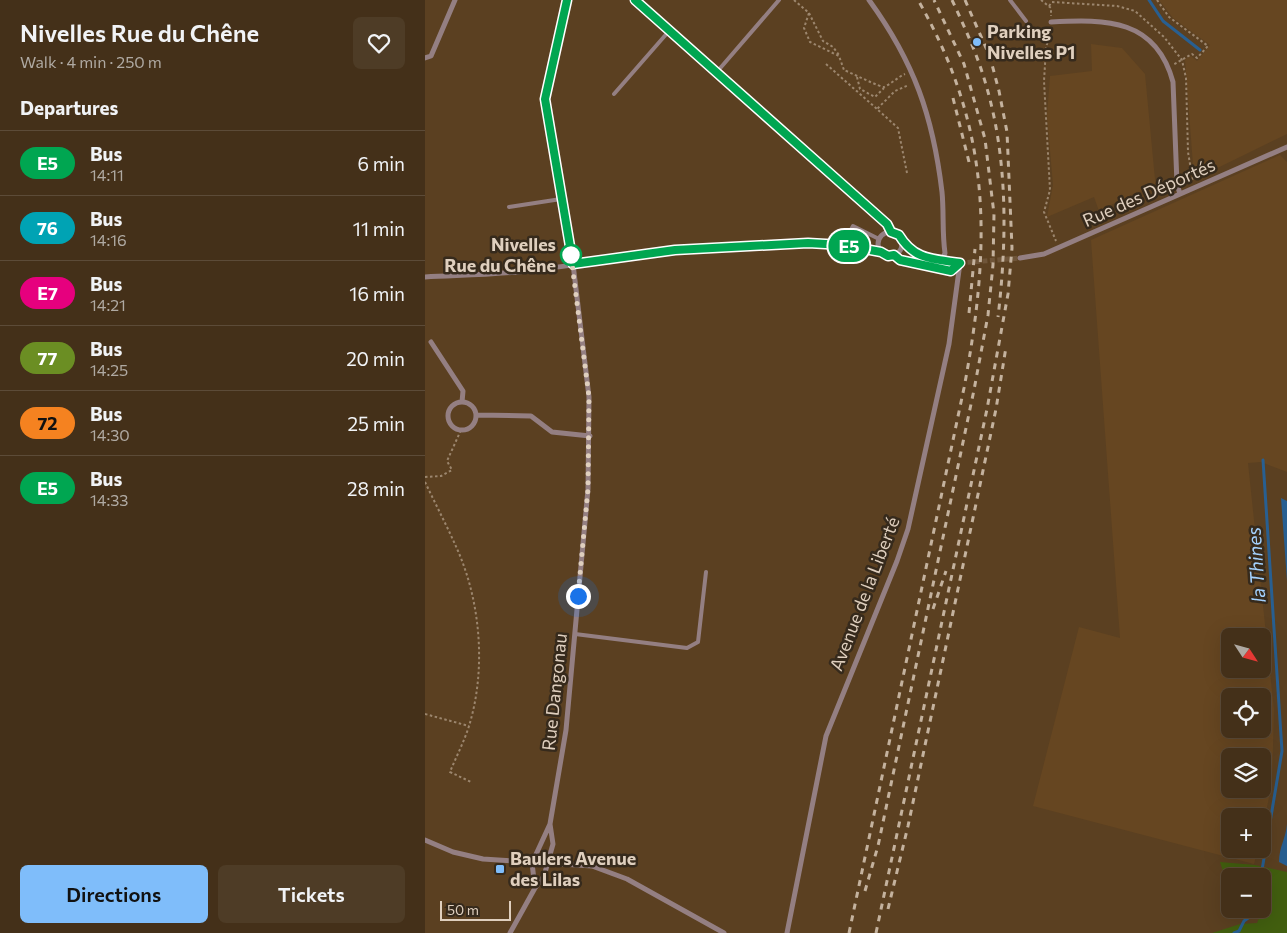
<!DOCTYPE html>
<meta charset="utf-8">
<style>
body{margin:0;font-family:Commissioner,sans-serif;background:#4e3c26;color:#f1f3f6;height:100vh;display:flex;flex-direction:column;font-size:19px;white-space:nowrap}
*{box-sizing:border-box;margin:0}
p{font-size:16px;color:#afa9a2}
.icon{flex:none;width:28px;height:28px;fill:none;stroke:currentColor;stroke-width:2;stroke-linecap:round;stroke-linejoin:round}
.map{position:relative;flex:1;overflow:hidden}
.side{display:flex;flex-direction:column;background:#443019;width:425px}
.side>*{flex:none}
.badge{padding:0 10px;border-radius:16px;font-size:18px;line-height:32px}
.needle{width:32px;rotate:126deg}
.fabs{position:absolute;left:796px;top:628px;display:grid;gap:10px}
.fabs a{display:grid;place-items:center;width:50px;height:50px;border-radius:8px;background:#443019;box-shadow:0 5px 20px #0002,0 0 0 1px #5c4b38;font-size:25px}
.scale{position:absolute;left:15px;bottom:12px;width:71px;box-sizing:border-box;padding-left:5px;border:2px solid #dfcfbe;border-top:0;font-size:14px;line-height:18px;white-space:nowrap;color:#dfcfbe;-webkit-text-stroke:4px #362a1c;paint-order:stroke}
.you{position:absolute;width:25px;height:25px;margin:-12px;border:4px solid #fff;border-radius:50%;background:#1a73e8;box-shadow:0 0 0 8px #1a73e833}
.map>.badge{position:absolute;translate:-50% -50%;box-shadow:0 0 0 2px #fff}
h2{padding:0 20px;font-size:19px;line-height:45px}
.round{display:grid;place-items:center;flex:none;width:52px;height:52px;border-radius:8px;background:#4e3c26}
.overview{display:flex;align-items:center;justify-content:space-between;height:85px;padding:0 20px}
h1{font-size:24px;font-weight:600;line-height:38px}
.button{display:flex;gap:10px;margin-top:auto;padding:10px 20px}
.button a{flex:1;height:58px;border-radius:8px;background:#7fbdfa;color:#111;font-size:20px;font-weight:600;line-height:58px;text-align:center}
.button a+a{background:#4e3c26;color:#f1f3f6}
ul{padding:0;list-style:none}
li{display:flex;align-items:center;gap:15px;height:65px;padding:0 20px;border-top:1px solid #5c4b38}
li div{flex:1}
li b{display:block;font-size:19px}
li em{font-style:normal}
li .badge{min-width:55px;font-weight:700;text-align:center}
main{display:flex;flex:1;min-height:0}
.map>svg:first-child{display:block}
.built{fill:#664621;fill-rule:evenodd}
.green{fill:#425f0f}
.water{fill:#285f91}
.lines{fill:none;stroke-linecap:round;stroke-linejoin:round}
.stream{stroke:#285f91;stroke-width:3}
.minor-tunnel{stroke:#6f5539;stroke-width:5;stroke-dasharray:5 2.5;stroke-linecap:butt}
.path{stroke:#9c866e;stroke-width:2;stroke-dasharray:2.5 2.5;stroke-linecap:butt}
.service{stroke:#947f82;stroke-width:4}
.minor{stroke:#947f82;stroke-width:5}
.rail{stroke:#c4b29e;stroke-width:3;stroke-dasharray:6 6;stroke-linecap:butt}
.line-casing{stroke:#fff;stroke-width:11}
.line{stroke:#00a651;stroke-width:8}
.walk{stroke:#dfcfbe;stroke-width:5;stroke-dasharray:0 9}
.poi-dot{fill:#7fbdfa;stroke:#362a1c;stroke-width:2}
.stop-dot{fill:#fff;stroke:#00a651;stroke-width:2.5}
.labels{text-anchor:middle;stroke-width:5;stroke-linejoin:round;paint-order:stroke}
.poi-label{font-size:18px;font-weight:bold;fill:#dfcfbe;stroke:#362a1c;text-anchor:start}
.street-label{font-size:18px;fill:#dfcfbe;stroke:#362a1c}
.stop-label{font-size:18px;font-weight:bold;fill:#dfcfbe;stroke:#362a1c;text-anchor:end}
.water-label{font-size:19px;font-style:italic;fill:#a4d1fd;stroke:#362a1c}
</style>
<main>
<section class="side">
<div class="overview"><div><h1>Nivelles Rue du Chêne</h1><p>Walk · 4 min · 250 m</p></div><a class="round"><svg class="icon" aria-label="heart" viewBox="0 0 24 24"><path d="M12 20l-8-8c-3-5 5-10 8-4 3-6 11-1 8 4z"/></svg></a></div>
<h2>Departures</h2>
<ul>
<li><span class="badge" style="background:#00a651;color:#fff">E5</span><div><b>Bus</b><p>14:11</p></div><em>6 min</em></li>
<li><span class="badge" style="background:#00a3b4;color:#fff">76</span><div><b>Bus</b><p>14:16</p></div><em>11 min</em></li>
<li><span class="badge" style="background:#e6007e;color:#fff">E7</span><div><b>Bus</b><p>14:21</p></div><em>16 min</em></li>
<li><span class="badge" style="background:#6b8e23;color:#fff">77</span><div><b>Bus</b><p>14:25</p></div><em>20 min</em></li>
<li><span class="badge" style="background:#f58220;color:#111">72</span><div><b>Bus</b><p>14:30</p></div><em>25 min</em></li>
<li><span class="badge" style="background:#00a651;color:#fff">E5</span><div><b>Bus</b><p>14:33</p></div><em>28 min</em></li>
</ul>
<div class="button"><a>Directions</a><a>Tickets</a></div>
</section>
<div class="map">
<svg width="862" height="933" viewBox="0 0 862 933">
<rect width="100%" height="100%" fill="#5b4021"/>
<path class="built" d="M734,0H862V134L772,178L768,165L760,59L766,56L772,61L785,45L748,18Z
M666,44L697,48L720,74L731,190L712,192L674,211L669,197L622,217L628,185L622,115L625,76L667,71Z
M855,155L862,162V472L836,462L823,463L849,710L847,783L838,826V816H805V849H833L829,864L608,806L654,627L695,638L666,240ZM805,636H838V669H805ZM805,696H838V729H805ZM838,756V789H805V756Z"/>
<path class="green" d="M795,862L830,865L862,872V933H787L815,924L832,923L839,905L838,876H805V893Z"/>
<path class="water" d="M856,498L862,501V581Z
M862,824V866L854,862C854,847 861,838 862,824Z"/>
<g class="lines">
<path class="stream" d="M724,0L738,21L775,50
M836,876L857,751L838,460
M809,933L814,931L819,921L826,916L824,909"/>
<path class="minor-tunnel" d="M535,263L595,258"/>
<path class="path" d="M369,0L384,13L379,28L385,42L414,56L419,70C424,72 457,88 459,87C466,84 473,77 480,74
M616,0L626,8V16
M732,0L744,17L783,46L772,58L767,54L748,65
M624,6L627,2L692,6L710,11L739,37L757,60L761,78L763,152L768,182
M384,13L398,41L408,47L414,55
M626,28L621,48L619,81L625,190L619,212L631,241
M401,64L452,109
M432,77L435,89L450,97L459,88
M482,173L473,128L452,109L470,91L484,85
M0,477L16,476L27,470L22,461L36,430
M0,482C11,505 23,528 33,551C56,604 61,671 44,726C39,742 31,757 25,772L46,782
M0,714L44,726"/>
<path class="service" d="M585,0L601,21
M291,73L354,0
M189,94L244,31
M84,207L136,199
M418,245L428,226L454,239
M150,634L262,648L273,642L281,572"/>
<path class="minor" d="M210,0L462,224L466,232
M444,0C489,62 508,116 517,192C519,212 517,233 520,253L517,261
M626,22C682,19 731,19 748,82L752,184L755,194
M0,58L6,56L30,0
M453 244a12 12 0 1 1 24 0a12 12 0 1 1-24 0Z
M477,243L498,257L535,263
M469,255C481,265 499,263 514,264L517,261
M595,258L619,254L862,147
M505,266L526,271L535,263
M0,277C36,275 73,275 110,270C224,256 341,230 456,252
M6,342L38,391L37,402
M23 416a14 14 0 1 1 28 0a14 14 0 1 1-28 0Z
M51,415L106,416L127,432L165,436
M0,840L28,852L58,859L167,866L202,879L299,933
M110,888L107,863L125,824
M85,933L110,888L119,876L128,844L125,824L141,730L163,489L164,397L148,264L121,99L142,0
M362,933L401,736L472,561L483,529L524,344L535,263"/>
<path class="rail" d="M527,0C540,28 553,56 561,85C583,159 582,241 573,317
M528,98L544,162
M544,313L550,249
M508,609L521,571
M440,891L453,846L549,390L563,315L568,265L569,214L560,139L539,64L509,0
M463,909L483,826L571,409L581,347
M424,933L539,388C566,244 568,131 493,0
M451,933L562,409L583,294L587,248L582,132L574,91L565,57L540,0"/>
</g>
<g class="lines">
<defs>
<path id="line" d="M142,0L120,99L148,264L250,250L383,243L418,245L456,252L463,256L469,255L475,260L526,271L535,263C508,259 489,260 474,235L466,232L462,224L210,0"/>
</defs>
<use href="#line" class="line-casing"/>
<use href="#line" class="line"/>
<path class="walk" d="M146,255L145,248L164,397L163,489L153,596"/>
</g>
<g class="poi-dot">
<circle cx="552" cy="42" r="5"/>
<rect x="70" y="864" width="10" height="10" rx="2.5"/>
</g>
<circle class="stop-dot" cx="146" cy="255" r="10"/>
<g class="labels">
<g class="poi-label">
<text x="562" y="38">Parking<tspan x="562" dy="21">Nivelles P1</tspan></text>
<text x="85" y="865">Baulers Avenue<tspan x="85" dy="21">des Lilas</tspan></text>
</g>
<g class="street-label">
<text transform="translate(724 193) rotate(-24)" y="6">Rue des Déportés</text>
<text transform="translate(440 594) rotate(-69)" y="6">Avenue de la Liberté</text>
<text transform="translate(130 692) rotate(-84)" y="6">Rue Dangonau</text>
</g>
<g class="stop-label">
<text x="131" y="251">Nivelles<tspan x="131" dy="21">Rue du Chêne</tspan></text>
</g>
<g class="water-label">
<text transform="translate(831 565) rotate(-94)" y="7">la Thines</text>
</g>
</g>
</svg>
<div class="fabs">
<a><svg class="needle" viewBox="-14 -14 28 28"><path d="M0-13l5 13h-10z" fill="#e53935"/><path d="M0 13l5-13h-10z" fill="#afa9a2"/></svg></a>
<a><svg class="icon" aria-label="locate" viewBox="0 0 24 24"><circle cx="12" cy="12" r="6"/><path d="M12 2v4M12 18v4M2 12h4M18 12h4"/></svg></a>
<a><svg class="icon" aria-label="layers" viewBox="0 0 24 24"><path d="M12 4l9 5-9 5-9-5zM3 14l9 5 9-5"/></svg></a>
<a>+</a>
<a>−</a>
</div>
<div class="scale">50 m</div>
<div class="you" style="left:153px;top:596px"></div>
<b class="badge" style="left:424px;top:246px;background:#00a651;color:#fff">E5</b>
</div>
</main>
